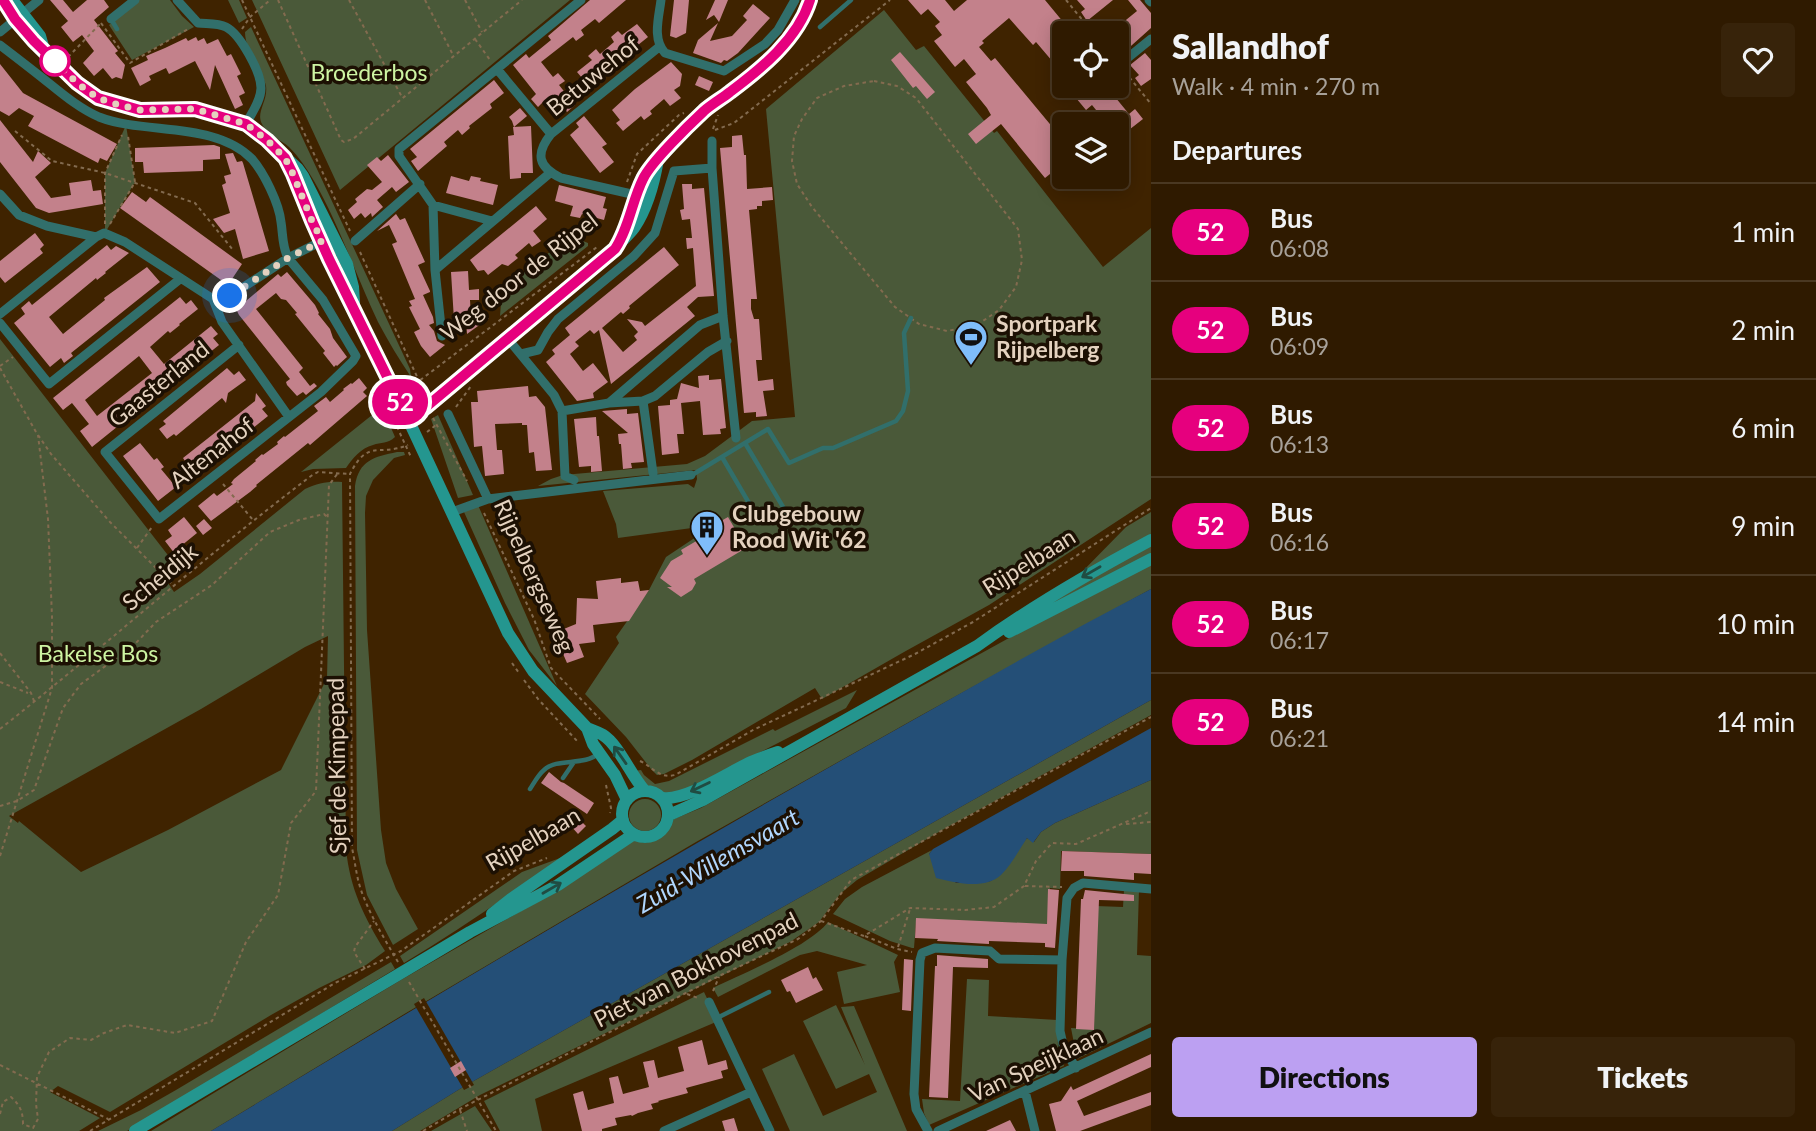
<!DOCTYPE html>
<meta charset="utf-8">
<style>
body{margin:0;font-family:Lato,sans-serif;background:#37230a;color:#f1f3f6;height:100vh;display:flex;flex-direction:column;font-size:26px;white-space:nowrap}
*{box-sizing:border-box;margin:0}
p{font-size:23px;color:#a7a199}
.icon{flex:none;width:38px;height:38px;fill:none;stroke:currentColor;stroke-width:2;stroke-linecap:round;stroke-linejoin:round}
.map{position:relative;flex:1;overflow:hidden}
.details{display:flex;flex-direction:column;background:#2f1a00;width:665px}
.details>*{flex:none}
.badge{padding:0 14px;border-radius:23px;font-size:24px;line-height:46px}
.buttons{position:absolute;left:1052px;top:21px;display:grid;gap:14px}
.buttons a{display:grid;place-items:center;width:77px;height:77px;border-radius:7px;background:#2f1a00;box-shadow:0 4px 18px #0003,0 0 0 2px #4a3822;font-size:35px}
.you{position:absolute;width:35px;height:35px;margin:-18px;border:5px solid #fff;border-radius:50%;background:#1a73e8;box-shadow:0 0 0 10px #1a73e833}
.map>.badge{position:absolute;translate:-50% -50%;box-shadow:0 0 0 4px #fff}
h2{padding:0 21px;font-size:26px;line-height:63px}
.round{display:grid;place-items:center;flex:none;width:74px;height:74px;border-radius:7px;background:#37230a}
.head{display:flex;align-items:center;justify-content:space-between;height:119px;padding:0 21px}
h1{font-size:33px;font-weight:800;line-height:52px}
.cta{display:flex;gap:14px;margin-top:auto;padding:14px 21px}
.cta a{flex:1;height:80px;border-radius:7px;background:#bca0f2;color:#111;font-size:28px;font-weight:800;line-height:80px;text-align:center}
.cta a+a{background:#37230a;color:#f1f3f6}
ul{padding:0;list-style:none}
li{display:flex;align-items:center;gap:21px;height:98px;padding:0 21px;border-top:2px solid #4a3822}
li div{flex:1}
li b{display:block;font-size:26px}
li em{font-style:normal}
li .badge{min-width:77px;font-weight:700;text-align:center}
main{display:flex;flex:1;min-height:0}
.map>svg:first-child{display:block}
.green{fill:#4a5939;fill-rule:evenodd}
.water{fill:#244f77}
.pier{fill:#3f2300}
.building{fill:#c3818b;fill-rule:evenodd}
.lines{fill:none;stroke-linecap:round;stroke-linejoin:round}
.path{stroke:#836b4f;stroke-width:2;stroke-dasharray:3.5 3.5;stroke-linecap:butt}
.lane{stroke:#316f6b;stroke-width:4.5}
.street{stroke:#316f6b;stroke-width:9}
.secondary{stroke:#24968f;stroke-width:12}
.oneway{stroke:#204c42}
.line-casing{stroke:#fff;stroke-width:16}
.line{stroke:#e6007e;stroke-width:10}
.walk{stroke:#e4d2bf;stroke-width:7;stroke-dasharray:0 12.6}
.stop-dot{fill:#fff;stroke:#e6007e;stroke-width:3.5}
.labels{text-anchor:middle;stroke-width:7;stroke-linejoin:round;paint-order:stroke}
.park-label{font-size:23px;fill:#cdf4a2;stroke:#1c1003}
.street-label{font-size:23px;fill:#e4d2bf;stroke:#1c1003}
.poi-label{font-size:23px;font-weight:bold;fill:#e4d2bf;stroke:#1c1003;text-anchor:start}
.water-label{font-size:24px;font-style:italic;fill:#b0d6fd;stroke:#1c1003}
</style>
<main>
<div class="map">
<svg width="1151" height="1131" viewBox="0 0 1151 1131">
<rect width="100%" height="100%" fill="#3f2300"/>
<path class="green" d="M138,0H170L182,16L194,27L132,60L109,25Z
M228,0H239L247,18L239,23Z
M252,0H570L340,190Z
M884,10L916,50L924,46L994,133L997,131L1103,267L1151,228V499L989,605L904,652L822,699L815,688L692,760L664,774L657,775L651,769L626,737L585,694L619,643L616,637L649,590L666,557L714,525L618,538L616,524L603,491L688,484L694,488L697,479L696,470L538,486L551,479L563,475L687,464L705,456L752,421L795,417L766,109Z
M251,27L410,369L411,377C399,359 388,341 378,322C356,276 340,226 314,181C307,169 299,157 289,147C281,140 265,133 261,122C257,111 268,100 266,86C262,68 245,51 245,32Z
M126,125L135,182L105,233V173Z
M570,236L588,243V246L500,316L502,290Z
M0,339L181,572L168,583L174,592L200,574L305,489C318,483 328,481 342,482L346,849C350,889 364,917 385,951L366,965L319,988L271,1015L110,1112L58,1086L50,1092L100,1118L79,1131H0ZM328,636L327,678L281,770L168,830L81,872L19,821L18,823L9,816L201,709L305,647Z
M382,407L395,437C388,444 381,442 373,445C361,448 352,459 346,468L313,469L301,472Z
M438,415L473,495L458,498L431,419Z
M397,452H404L405,455L394,458L373,480L366,496L365,513L367,630L381,830L386,863L396,889L418,929L393,945L367,895L357,850L355,486C359,460 374,457 397,452Z
M478,505L557,686L529,650L505,603L464,512Z
M1151,512V537L1076,578L1126,527Z
M1151,544V555L1031,616L1086,579Z
M1151,563V589L918,717L696,842L406,1013L211,1131H151L401,980L566,885L634,840L645,843L660,838L666,833L674,819L701,808L1076,601Z
M857,690L846,708L691,788L666,796L660,791L648,787L634,771L641,770L644,775L655,784L669,781L773,729L775,731Z
M1151,700V715L944,829L857,880L840,894L819,922L790,942L480,1095L420,1131H392L463,1087Z
M1151,780V854L1061,851L1060,889L1050,888L1047,927L916,922L914,948H912L890,941L833,914L845,899L862,887L932,850L929,854L956,883H978L991,881L1027,838L1034,842L1041,832L1055,823Z
M629 815a16 16 0 1 1 32 0a16 16 0 1 1-32 0Z
M571,854C515,890 461,929 404,963L400,956L522,872Z
M1124,890H1139L1137,955L1151,956V1023L1077,1059L1071,1028L1091,1029L1096,906L1123,907Z
M828,922L898,955L894,962L900,992L844,1004L837,972L867,965L817,951L800,955L718,997L713,988C742,974 810,946 828,922Z
M391,962L395,969L127,1131H98L141,1110L176,1090Z
M967,979L989,980L988,1016L1057,1020L1058,1046L1064,1066L929,1125L924,1113L922,1099L960,1101Z
M704,992L714,1013L716,1022L535,1099L542,1131H500L484,1101Z
M836,1005L865,1065L841,1007L854,1006L907,1131H790L762,1069L794,1054L823,1116L877,1092L869,1074L836,1089L803,1021Z
M475,1106L492,1131H431Z"/>
<path class="water" d="M1151,589V700L463,1087L392,1131H211C430,999 650,868 874,742C966,690 1057,638 1151,589Z
M1151,728V780L1055,823L1041,832L1033,843L1027,838C1019,850 1011,865 1001,875C985,890 955,883 936,878L929,854L933,849Z"/>
<path class="pier" d="M424,998L474,1085L464,1090L414,1004Z"/>
<path class="building" d="M50,0H63L73,12L87,0H104L109,7L94,20L118,51L115,53L125,65L122,79L116,77L112,79L103,68L94,76L83,63L94,51L82,35L73,42L61,27L68,21Z
M590,0H626L599,23L595,19L581,30L584,35L576,41L573,37L541,62L553,77L558,73L565,81L559,85L575,105L567,112L563,107L553,115L543,102L538,107L531,99L536,94L513,65L526,54L529,58L551,40L548,36Z
M674,0H689L686,33L676,38L670,36Z
M715,0H728L719,22L714,15L706,20Z
M908,0H945L954,11L967,0H1045L1064,23V75L1036,42L1033,45L1009,18L982,41L984,43L979,47L991,61L995,58L1064,141V169L1058,174L1055,170L1045,178L1001,124L976,144L968,134L991,115L987,108L966,82L976,74L964,59L955,67L934,41L942,35L935,26L940,22L928,9L921,15Z
M1077,0H1113L1087,21L1081,12L1085,9Z
M1128,0H1140L1151,13V28L1122,54L1116,48V29L1122,25L1121,24L1137,11Z
M753,4L770,18L738,53L727,61L724,60L721,63L693,53L698,40L718,23L710,41L732,36L747,20L743,16Z
M637,24L648,37L588,85L577,72L592,60L588,56L596,49L600,54L614,42L611,37L618,31L622,35Z
M196,37L198,41L204,38L207,44L218,39L227,56L231,54L241,74L237,76L245,93L239,96L243,105L235,109L215,65L210,90L195,61L169,74L166,68L149,76L151,80L140,86L131,68L148,60L146,56L165,48L186,38L188,41Z
M900,52L935,92L927,99L916,86L913,88L891,60Z
M1145,53L1151,60V79L1141,86L1135,78L1139,75L1130,65Z
M671,62L682,74L680,86L674,90L681,98L670,106L664,99L650,111L652,114L644,120L641,116L623,131L616,123L620,120L612,110L635,89Z
M0,64L23,93L117,144L107,161L100,158L98,163L28,126L34,116L19,108L9,116L0,111Z
M699,76L713,82L709,91L695,85Z
M494,80L504,93L490,104L492,108L469,126L470,128L462,135L458,130L444,142L447,146L418,171L411,161L417,157L410,149Z
M1066,86H1106L1129,114L1135,109L1143,119L1116,140V111L1105,121L1092,105L1086,110Z
M520,108L527,116L514,127L512,121L509,117Z
M584,116L607,144L602,147L614,162L600,173L570,135L579,127L576,123Z
M0,120L33,162L38,151L51,163L35,177L51,198L71,195L69,183L91,180L93,191L101,190L103,204L49,213L36,208L0,162Z
M531,126L533,173H521V178L510,179L508,136L514,135L513,127Z
M742,135L744,155H746L747,189L772,187L773,200L762,201V206H757V209L749,210L757,299H751V309L754,319H759L762,360H756L758,381L773,379L774,390L763,391L767,416L756,417V412L744,413L720,148L732,147V136Z
M214,145L220,147V159L203,160V171L144,173L143,162H135V148Z
M233,153L237,162L242,161L243,163L269,251L243,259L235,229L224,233L213,219L230,213L222,185L226,183L224,176L231,174L225,154Z
M388,155L409,182L396,192L392,187L377,200L383,207L372,217L371,213L365,218L361,213L354,219L348,210L357,202L355,199L367,189L372,190L382,182L367,165L377,157L381,161Z
M451,176L469,181L471,176L481,178L480,181L498,185L493,205L446,193Z
M682,184H692V189L704,188L714,296L698,297L687,307L695,316L611,384L599,330L594,334L590,330L575,342L579,346L570,354L583,371L593,363L608,382L593,393L594,398L577,401L546,362L555,354L552,350L570,335L565,328L664,247L679,265L629,306L630,308L623,314L621,312L602,328L623,352L637,340L634,336L638,332L627,319L642,322L645,326L696,286L693,248L687,249L686,238H692L690,219L682,220L680,210L684,209Z
M559,185L606,197L603,208L607,209L604,220L582,214L580,218L570,216L573,206L555,201Z
M132,192L146,202L150,197L242,264L228,285L120,208Z
M536,206L547,219L533,231L541,241L532,247L529,243L515,255L518,258L508,266L502,264L488,275L484,270L478,271L470,260Z
M396,214L400,220L405,218L425,262L418,265L430,291V292L423,295L433,317L434,323L429,325L434,331L437,341L445,345L430,357L421,346L414,332L420,329L409,307L412,306L409,301L415,299L392,244L397,242L389,225L377,231Z
M35,233L44,245L40,249L43,253L5,283L0,277V261Z
M107,245L111,250L116,246L129,253L105,272L106,273L97,280L96,278L49,317L63,334L105,300L104,298L147,267L160,282L71,353L73,356L64,363L61,358L50,367L14,323L25,314L21,308L29,301L32,305Z
M468,271L469,290L479,289V300H470L471,318H489L467,334L466,319L454,320L451,272Z
M287,272L315,305L319,313L318,314L330,329L333,338L347,357L337,366L336,365L334,367L323,353L325,351L295,314L297,313L286,300L281,299L276,293L256,309L303,368L299,372L310,386L314,383L317,386L306,395L303,392L297,396L287,385L286,382L290,379L239,315L235,307L245,299L246,301L278,274L281,277Z
M180,297L186,304L191,300L198,309L179,324L180,325L170,333L168,331L150,347L164,364L211,326L218,334L213,338L219,345L92,447L80,431L89,424L72,403L63,410L53,398ZM139,356L152,373L97,416L85,400Z
M227,368L234,375L239,371L246,380L228,393L226,403L222,398L176,436L174,434L167,439L159,429L166,424L163,421Z
M709,375V380L721,379L726,428L720,429L721,434L703,435L700,401L681,403L684,434H677L679,453L662,455L658,406L670,405V400L677,399L681,383L699,388L698,376Z
M359,378L367,388L363,392L367,396L310,445L308,443L256,485L257,486L250,492L211,521L198,506L214,493L217,496L233,484L231,483L234,479L256,461L255,460L262,454L263,455L278,444L277,442L284,436L285,437L318,411L314,406L326,397L330,402L344,390L343,389L351,383L352,384Z
M528,386L529,397L536,396L545,407L552,470L536,471L534,452L529,453L527,425H522V423L495,424L497,450H502L504,474L485,476L482,446L474,447L471,402H478L477,391Z
M256,393L266,406L262,409L268,416L202,469L200,466L178,483L173,476L187,464L183,458L255,401Z
M627,409V414L638,413L644,462L631,463L632,468L623,469L621,444H619L618,434L628,433L602,411Z
M596,417L597,436H599L602,471L591,472V466L579,467L574,419Z
M140,443L154,460L157,458L164,467L161,469L176,487L158,501L123,456Z
M184,517L197,533L181,546L186,552L178,558L165,541L172,536L168,530Z
M728,517L746,548L694,579L696,583L692,590L681,597L667,587H672L660,578L671,561L683,554L681,550L710,533L707,529Z
M204,519L212,528L203,535L196,526Z
M621,578V583L638,581L640,591L649,590L629,621L593,625L595,642L579,644L584,657L567,663L554,633L576,624L577,598L598,599L596,581Z
M549,772L561,782L564,783L594,803L587,814L541,783Z
M577,817L586,826L578,834L570,825Z
M1062,851L1151,854V874L1134,873V880L1084,876V871H1061Z
M1048,889L1059,890L1055,948L1045,947V943L989,941V944L937,941L938,939L915,938L916,918L1047,924Z
M1085,890L1134,895V901L1099,900L1094,1030L1076,1029L1081,899H1083Z
M937,955L988,959V968L953,967L948,1098L929,1097L935,966H937Z
M904,959L913,960L911,1011L902,1010Z
M808,967L813,979L816,977L823,990L796,1003L790,991L787,992L781,980Z
M702,1040L708,1065L726,1060L728,1069L721,1071L723,1078L686,1088L688,1093L658,1101L659,1102L651,1104L653,1109L638,1113L632,1116L631,1115L615,1118L617,1125L602,1129V1131H582L573,1094L583,1091L588,1110L614,1103L609,1078L618,1076L623,1094L649,1087L643,1062L654,1060L658,1078L684,1071L678,1047Z
M1151,1054V1067L1077,1101L1084,1116L1151,1092V1105L1080,1131H1056L1049,1104L1061,1101L1071,1086L1073,1090Z
M461,1061L466,1070L455,1077L450,1068Z
M734,1118L738,1131H725L722,1121Z
M1010,1120L1016,1131H986Z"/>
<g class="lines">
<path class="path" d="M242,0L350,231
M278,0L341,140L344,142L353,139L522,0
M349,0L402,97
M425,0L453,55
M465,0L482,32
M1066,0L1093,33
M101,23L130,63L188,29
M242,29L250,17L270,0
M475,39L490,60
M68,57L101,23
M1125,72L1151,104
M874,81L897,86L916,98L1018,229L1022,260L1016,287L999,310L977,325L947,331L919,324L895,307L812,207L797,184L792,161L794,136L802,119L817,98L844,86Z
M713,129L718,115
M715,130L734,123L890,0
M15,131L52,161L105,173L195,203L233,250
M627,182L637,154L679,115L684,113
M105,224V173L122,135
M110,224L135,182L128,136
M360,252L419,381L422,394
M0,366L13,357
M0,368L36,432L51,454L110,522L173,585
M408,387L419,381L597,247
M456,407L471,386
M391,414L411,457
M433,418L467,481
M427,432L436,425
M223,484L253,520
M484,513L534,619L551,668L600,719
M137,548L152,527
M0,653L31,693L34,701
M512,663L519,673
M524,680L538,699L578,742
M0,682L28,693
M0,729C105,646 205,556 311,476L318,472L349,474
M640,761C653,767 659,779 675,775L753,730L915,654L973,622L1151,508
M606,785L611,808L610,813
M0,806L17,801L34,790L63,708L81,684L134,645L156,622L212,585L270,532L299,520L324,514L327,517
M1126,824L1151,822
M0,856L52,688V617L48,519L38,435
M1025,886L1062,887
M821,921L864,936L910,908L965,910L994,907L1024,886L1036,861L1052,843L1076,844L1151,811
M865,936L897,949L912,952
M898,947L910,909
M398,962C384,938 369,914 360,887C356,874 355,861 352,848L350,474C368,438 379,457 408,445
M365,969L354,952L355,947L374,921
M409,982L496,1131
M713,991L719,977
M687,994L698,998
M0,1065L108,1119
M460,1110L467,1131
M0,1114L3,1102L11,1097C20,1105 23,1112 23,1124L33,1128L38,1119L36,1104L37,1077L49,1052L70,1038L91,1040L104,1033L127,1025L175,1033L212,1021L246,942L278,895L291,823L316,791L329,485L338,473
M90,1131L335,983L401,951L514,871L547,858
M423,1131L460,1109L719,976L798,939L821,921L851,880L1151,717"/>
<path class="lane" d="M111,19L117,29
M820,27L851,0
M745,443L789,517
M722,457L756,515
M692,475L768,429L789,463L823,448H833L896,421L903,411L908,391L904,333L911,318
M563,778L574,762
M530,789C534,783 538,775 544,770C558,757 584,767 599,753
M717,1018L769,992"/>
<path class="street" d="M177,0L198,23C207,24 218,23 226,27C240,34 261,72 261,88C261,101 251,114 246,124
M661,0C659,17 652,39 665,53L724,71L765,44L778,30L795,0
M1149,0L1151,2
M111,19L135,0
M0,32L39,0
M0,45C17,58 34,71 50,84C66,97 81,109 99,117C145,135 215,121 252,159C264,173 279,203 281,222C283,234 282,246 288,258L323,300L356,356L353,361L321,392L159,519L105,452L239,345
M1119,65L1151,39
M497,69L551,134
M712,141V168L723,316L736,438
M0,194L19,215L47,226L96,237L104,233L125,242L213,299L230,296L288,258L326,239
M649,198L561,178C538,167 535,154 551,134L659,47
M433,205L492,221
M355,241L420,184
M435,270L550,173
M213,299L222,322L289,417
M0,314L96,237
M0,323L49,384L180,279
M442,336L435,270L433,205L399,156V149L581,0
M508,339L554,395L562,411L565,476L574,480
M521,354L538,350L548,332L558,319L634,256L655,233L674,171L712,168
M643,401L653,473
M609,403L700,325L723,316
M562,411L609,403L643,401L655,396L708,352L727,341
M448,414L488,499
M452,512L488,499L691,475
M709,1002L770,1131
M1076,1068L1064,1049L1060,1031L1062,960L1067,898L1074,888L1083,883L1151,889
M1025,1091L1035,1131
M664,1131L751,1092
M928,1131L916,1109L914,1094L920,960L922,953L935,948L990,951L999,959L1062,960
M938,1131L1151,1032"/>
<path class="secondary" d="M4,0L15,19L34,41L77,84L98,98L140,110L195,109L246,124L267,140L298,169L303,176L347,264L353,287L354,302
M12,0L40,36L44,50
M284,158L293,174L312,221L408,419L426,407L615,249C621,241 628,236 634,228C648,207 654,184 658,159
M623,235L636,195L644,175L703,112L764,64L789,38L807,10L810,0
M408,419L508,633L533,671L587,728L593,744L615,775L627,800
M1009,632L1151,559
M587,728C592,730 598,732 603,735C619,745 631,776 645,791
M622 814a23 23 0 1 1 46 0a23 23 0 1 1-46 0Z
M663,798C686,801 729,772 751,762C760,758 769,755 778,752
M669,815L703,800L977,646C1032,606 1091,572 1151,540
M492,914L511,899L612,829L623,820
M135,1131L470,932L558,885L634,834"/>
</g>
<defs><path id="oneway-shaft" d="M-6 0H5M1.5-3L5.5 0L1.5 3" fill="none" stroke-width="1.6" stroke-linecap="round" stroke-linejoin="round" transform="scale(1.75)"/></defs>
<g class="oneway">
<use href="#oneway-shaft" transform="translate(1091 572) rotate(150)"/>
<use href="#oneway-shaft" transform="translate(620 755) rotate(-125)"/>
<use href="#oneway-shaft" transform="translate(700 787) rotate(154)"/>
<use href="#oneway-shaft" transform="translate(552 888) rotate(-30)"/>
</g>
<g class="lines">
<defs>
<path id="line" d="M3,0L15,19L34,41L77,83L98,98L140,110L195,109L246,124L267,140L285,158L293,174L312,221L329,259L408,419L426,407L615,249C629,228 632,201 643,179C651,162 689,125 704,111C712,104 721,99 730,92C761,69 798,39 810,0"/>
</defs>
<use href="#line" class="line-casing"/>
<use href="#line" class="line"/>
<path class="walk" d="M55,61L77,83L98,98L116,104L140,110L195,109L246,124L267,140L285,158L293,174L312,221L322,241L288,258L230,296"/>
</g>
<defs>
<symbol id="stadium-pin" viewBox="-11 -11 22 30"><path d="M0 17L-7.5 6A9.5 9.5 0 1 1 7.5 6Z" fill="#7fbdfa" stroke="#1c1003"/><path d="M0-5a6.5 5 0 1 0 0 10a6.5 5 0 1 0 0-10ZM-3.5-1.8h7v3.6h-7Z" fill="#111"/></symbol>
<symbol id="building-pin" viewBox="-11 -11 22 30"><path d="M0 17L-7.5 6A9.5 9.5 0 1 1 7.5 6Z" fill="#7fbdfa" stroke="#1c1003"/><path d="M-4-6H4V6H1V3H-1V6H-4ZM-2.5-4.3h1.7v1.8h-1.7ZM.8-4.3h1.7v1.8H.8ZM-2.5-1h1.7V.8h-1.7ZM.8-1h1.7V.8H.8Z" fill="#111"/></symbol>
</defs>
<g fill-rule="evenodd">
<use href="#stadium-pin" x="952" y="318" width="38" height="52"/>
<use href="#building-pin" x="688" y="508" width="38" height="52"/>
</g>
<circle class="stop-dot" cx="55" cy="61" r="14"/>
<g class="labels">
<g class="park-label">
<text x="369" y="81">Broederbos</text>
<text x="98" y="662">Bakelse Bos</text>
</g>
<g class="street-label">
<text transform="translate(593 76) rotate(-39)" y="8">Betuwehof</text>
<text transform="translate(519 277) rotate(-38)" y="8">Weg door de Rijpel</text>
<text transform="translate(159 384) rotate(-39)" y="8">Gaasterland</text>
<text transform="translate(212 453) rotate(-38)" y="8">Altenahof</text>
<text transform="translate(1029 562) rotate(-32)" y="8">Rijpelbaan</text>
<text transform="translate(534 576) rotate(66)" y="8">Rijpelbergseweg</text>
<text transform="translate(160 577) rotate(-40)" y="8">Scheidijk</text>
<text transform="translate(337 766) rotate(-91)" y="8">Sjef de Kimpepad</text>
<text transform="translate(533 839) rotate(-30)" y="8">Rijpelbaan</text>
<text transform="translate(696 970) rotate(-27)" y="8">Piet van Bokhovenpad</text>
<text transform="translate(1036 1065) rotate(-25)" y="8">Van Speijklaan</text>
</g>
<g class="poi-label">
<text x="996" y="332">Sportpark<tspan x="996" dy="26">Rijpelberg</tspan></text>
<text x="732" y="522">Clubgebouw<tspan x="732" dy="26">Rood Wit '62</tspan></text>
</g>
<g class="water-label">
<text transform="translate(718 861) rotate(-30)" y="8">Zuid-Willemsvaart</text>
</g>
</g>
</svg>
<div class="buttons">
<a><svg class="icon" aria-label="locate" viewBox="0 0 24 24"><circle cx="12" cy="12" r="6"/><path d="M12 2v4M12 18v4M2 12h4M18 12h4"/></svg></a>
<a><svg class="icon" aria-label="layers" viewBox="0 0 24 24"><path d="M12 4l9 5-9 5-9-5zM3 14l9 5 9-5"/></svg></a>
</div>
<div class="you" style="left:230px;top:296px"></div>
<b class="badge" style="left:400px;top:402px;background:#e6007e;color:#fff">52</b>
</div>
<section class="details">
<div class="head"><div><h1>Sallandhof</h1><p>Walk · 4 min · 270 m</p></div><a class="round"><svg class="icon" aria-label="heart" viewBox="0 0 24 24"><path d="M12 20l-8-8c-3-5 5-10 8-4 3-6 11-1 8 4z"/></svg></a></div>
<h2>Departures</h2>
<ul>
<li><span class="badge" style="background:#e6007e;color:#fff">52</span><div><b>Bus</b><p>06:08</p></div><em>1 min</em></li>
<li><span class="badge" style="background:#e6007e;color:#fff">52</span><div><b>Bus</b><p>06:09</p></div><em>2 min</em></li>
<li><span class="badge" style="background:#e6007e;color:#fff">52</span><div><b>Bus</b><p>06:13</p></div><em>6 min</em></li>
<li><span class="badge" style="background:#e6007e;color:#fff">52</span><div><b>Bus</b><p>06:16</p></div><em>9 min</em></li>
<li><span class="badge" style="background:#e6007e;color:#fff">52</span><div><b>Bus</b><p>06:17</p></div><em>10 min</em></li>
<li><span class="badge" style="background:#e6007e;color:#fff">52</span><div><b>Bus</b><p>06:21</p></div><em>14 min</em></li>
</ul>
<div class="cta"><a>Directions</a><a>Tickets</a></div>
</section>
</main>
